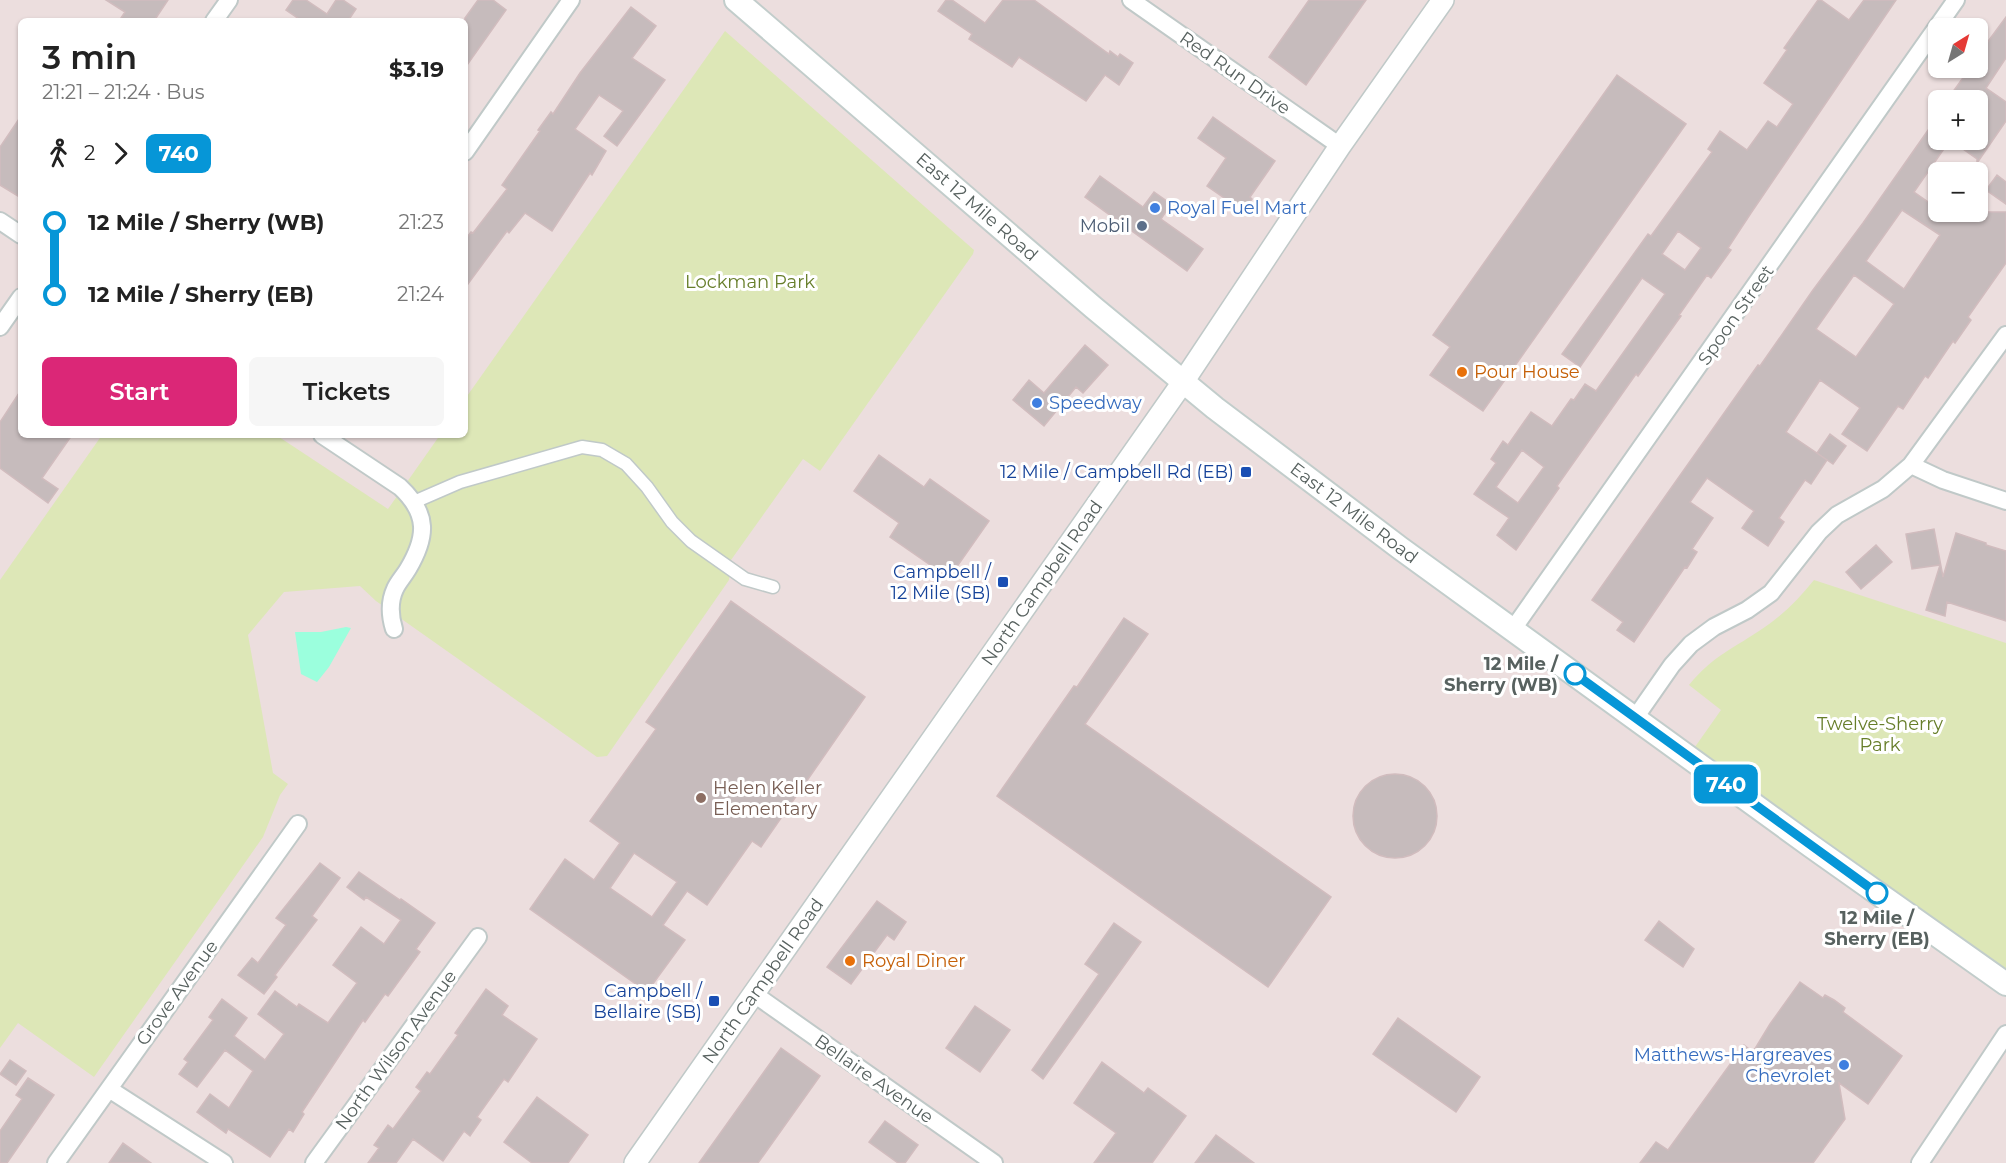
<!DOCTYPE html>
<meta charset="utf-8">
<style>
body{margin:0;font-family:Montserrat,sans-serif;background:#f6f6f6;color:#222;height:100vh;display:flex;flex-direction:column;font-size:22px;white-space:nowrap}
*{box-sizing:border-box;margin:0}
p{font-size:20px;color:#767676}
.icon{flex:none;width:33px;height:33px;fill:none;stroke:currentColor;stroke-width:2;stroke-linecap:round;stroke-linejoin:round}
.map{position:relative;flex:1;overflow:hidden}
.side{position:absolute;left:18px;top:18px;width:450px;height:420px;display:flex;flex-direction:column;background:#fff;border-radius:9px;box-shadow:0 2px 4px #0004}
.side>*{flex:none}
.badge{padding:0 12px;border-radius:9px;font-size:21px;line-height:39px}
.needle{width:39px;rotate:37deg}
.tools{position:absolute;left:1928px;top:18px;display:grid;gap:12px}
.tools a{display:grid;place-items:center;width:60px;height:60px;border-radius:9px;background:#fff;box-shadow:0 2px 4px #0004;font-size:30px}
.map>.badge{position:absolute;translate:-50% -50%;box-shadow:0 0 0 3px #fff}
.legs{display:flex;align-items:center;gap:9px;height:66px;padding:0 24px;font-size:20px}
.legs p{margin-inline-start:auto}
.headline{display:flex;align-items:center;justify-content:space-between;height:102px;padding:0 24px}
h1{font-size:33px;font-weight:600;line-height:45px}
.primary-button{display:flex;gap:12px;margin-top:auto;padding:12px 24px}
.primary-button a{flex:1;height:69px;border-radius:9px;background:#db2777;color:#fff;font-size:24px;font-weight:600;line-height:69px;text-align:center}
.primary-button a+a{background:#f6f6f6;color:#222}
ul{padding:0 24px;list-style:none}
li{display:flex;align-items:center;gap:21px;height:72px;font-size:22px}
li i{display:grid;place-items:center;width:9px;height:100%;margin:0 8px;background:currentColor}
li i::after{content:'';width:15px;height:15px;margin:-8px;border:4px solid;border-radius:50%;background:#fff}
li p{margin-inline-start:auto}
li:first-child i{background:linear-gradient(#0000 50%,currentColor 0)}
li:last-child i{background:linear-gradient(currentColor 50%,#0000 0)}
.map>svg:first-child{display:block}
.green{fill:#dde7b7}
.water{fill:#9bffdd}
.building{fill:#c6bbbc;stroke:#d1bcbe;stroke-width:1.5;fill-rule:evenodd}
.lines{fill:none;stroke-linecap:round;stroke-linejoin:round}
.pedestrian-casing{stroke:#c0c9c8;stroke-width:15}
.minor-casing{stroke:#c0c9c8;stroke-width:20}
.tertiary-casing{stroke:#c0c9c8;stroke-width:24}
.secondary-casing{stroke:#c2cdcb;stroke-width:26}
.pedestrian{stroke:#fff;stroke-width:12}
.minor{stroke:#fff;stroke-width:16}
.tertiary{stroke:#fff;stroke-width:21}
.secondary{stroke:#fff;stroke-width:22}
.line-1-casing{stroke:#fff;stroke-width:14}
.line-1{stroke:#0696d7;stroke-width:9}
.shop-dot{fill:#3f7fe0;stroke:#fff;stroke-width:2}
.service-dot{fill:#5c6f8a;stroke:#fff;stroke-width:2}
.food-dot{fill:#e8710a;stroke:#fff;stroke-width:2}
.transit-dot{fill:#1a4fb4;stroke:#fff;stroke-width:2}
.stop-1-dot{fill:#fff;stroke:#0696d7;stroke-width:3}
.education-dot{fill:#8d6e63;stroke:#fff;stroke-width:2}
.labels{text-anchor:middle;stroke-width:6;stroke-linejoin:round;paint-order:stroke}
.street-label{font-size:18px;fill:#57615f;stroke:#fff}
.shop-label{font-size:18px;fill:#366cbe;stroke:#fff;text-anchor:start}
.service-label{font-size:18px;fill:#4e5e75;stroke:#fff;text-anchor:end}
.park-label{font-size:18px;fill:#677e2a;stroke:#fff}
.food-label{font-size:18px;fill:#c56008;stroke:#fff;text-anchor:start}
.transit-label{font-size:18px;fill:#164399;stroke:#fff;text-anchor:end}
.stop-label{font-size:18px;font-weight:bold;fill:#57615f;stroke:#fff;text-anchor:end}
.education-label{font-size:18px;fill:#785e54;stroke:#fff;text-anchor:start}
</style>
<div class="map">
<svg width="2006" height="1163" viewBox="0 0 2006 1163">
<rect width="100%" height="100%" fill="#ecdede"/>
<path class="green" d="M725,31L974,250L973,254L820,471L803,459L731,560L729,580L607,756L597,757L376,601L360,586L284,592L248,635L273,773L288,784L280,795L263,837L94,1077L18,1023L0,1048V580L102,435H276L388,509L440,435H465V399Z
M1814,580L2006,643V982L1690,754L1721,710L1689,685C1713,656 1729,651 1759,631C1781,617 1798,600 1814,580Z"/>
<path class="water" d="M346,627L351,628L329,667L317,682L301,674L295,632H321Z"/>
<path class="building" d="M106,0H168L154,21H119L125,12Z
M293,0H306L327,14L336,0H343L356,9L348,21H302L286,10Z
M478,0H493L506,10L465,68V18Z
M946,0H952L985,23L1003,0H1034L1109,54L1110,51L1118,57L1120,54L1133,63L1119,85L1105,75L1086,101L1019,57L1012,67L969,39L972,34L938,11Z
M1309,0H1366L1306,85L1269,57Z
M1818,0H1821L1849,20L1864,0H1896L1751,213L1728,248L1731,250L1711,278L1707,275L1679,315L1681,316L1638,376L1636,374L1557,486L1559,488L1516,550L1497,535L1509,518L1474,494L1496,463L1491,459L1503,441L1508,445L1531,412L1552,426L1571,399L1574,400L1585,384L1596,391L1665,294L1642,278L1580,367L1562,354L1648,234L1651,236L1712,152L1708,149L1720,131L1747,150L1768,121L1777,127L1793,104L1764,83L1787,50L1784,48ZM1678,231L1701,248L1685,270L1662,254ZM1522,450L1544,467L1518,503L1496,487Z
M631,7L656,26L632,58L665,80L617,146L604,136L623,111L599,95L575,129L606,151L592,175L590,173L552,231L525,213L509,233L507,231L465,288V240L471,232L473,233L507,189L502,185L540,131L538,130L551,112L553,114L580,73Z
M2006,17V58L1986,88L2006,102V121L1977,163V159L1950,140L1914,192L1938,209V212H1942L1953,219L1959,212H2006V263L1968,317L1971,320L1955,343L1953,341L1928,378L1925,376L1903,409L1898,406L1867,451L1842,434L1860,408L1820,380L1786,432L1827,460L1811,484L1805,480L1779,518L1784,522L1768,546L1742,528L1754,511L1707,478L1690,502L1713,518L1692,549L1697,552L1687,568L1685,567L1634,642L1617,630L1623,622L1592,600L1758,365L1760,366L1813,290L1863,223L1938,116V140H1977V100H1947L1970,68H1977V58L1981,51ZM1902,210L1940,235L1904,289L1866,261ZM1854,275L1894,304L1856,357L1816,329Z
M1617,75L1686,124L1483,411L1430,375L1450,347L1433,335Z
M21,116V198L0,185V147Z
M1213,117L1275,161L1250,197L1252,199L1243,211L1207,186L1226,158L1198,138Z
M1997,175L2006,182V204L1986,190Z
M1100,176L1143,207L1154,192L1171,204L1161,219L1203,249L1187,271L1085,197Z
M1085,345L1108,365L1083,393L1076,387L1044,426L1013,400L1029,380L1044,393Z
M21,390V435H72L42,478L58,489L48,503L0,468V422Z
M1830,434L1846,446L1833,464L1817,453Z
M879,455L924,487L930,479L989,521L949,578L890,537L899,523L854,491Z
M1934,529L1943,577L1956,533L1986,543V545L2006,551V621L1947,602L1945,616L1926,610L1940,565L1912,569L1906,534Z
M1876,545L1892,562L1861,589L1846,572Z
M731,601L865,697L761,847L752,841L707,905L687,891L663,925L685,940L647,992L530,909L565,859L594,880L620,843L590,821L656,729L646,722ZM634,853L677,882L652,917L610,888Z
M1124,618L1148,634L1085,724L1331,897L1268,987L997,796L1074,686L1077,687Z
M1353 816a42 42 0 1 1 84 0a42 42 0 1 1-84 0Z
M320,863L340,878L312,916L317,920L275,975L277,977L264,994L238,975L252,958L258,963L286,925L276,918Z
M359,872L400,900L401,899L435,923L416,949L420,952L388,996L385,994L365,1022L363,1020L302,1112L304,1114L293,1132L289,1129L270,1157L228,1129L226,1133L197,1112L210,1094L229,1108L253,1071L225,1050L197,1087L179,1074L188,1062L184,1059L213,1020L209,1017L222,999L247,1018L234,1036L265,1060L284,1034L258,1014L275,991L297,1007L299,1004L328,1023L357,983L333,965L361,927L384,944L401,920L366,897L364,900L347,887Z
M877,901L906,922L894,940L887,935L851,984L827,967Z
M1659,921L1694,949L1683,967L1645,940Z
M1114,923L1141,942L1043,1079L1032,1070L1099,974L1085,964Z
M1800,982L1823,998L1825,995L1834,1000L1845,1008L1843,1012L1902,1056L1868,1104L1839,1083L1845,1119L1813,1163H1640L1656,1142L1668,1150L1744,1045L1753,1052L1770,1024Z
M486,989L508,1006L502,1015L537,1039L508,1082L504,1079L477,1117L481,1120L470,1136L464,1131L443,1161L413,1139L396,1163H368L379,1148L374,1145L388,1125L393,1129L421,1091L416,1087L427,1072L430,1074L458,1035L455,1033Z
M975,1006L1010,1030L980,1072L946,1048Z
M1398,1018L1480,1077L1456,1112L1373,1054Z
M781,1048L820,1076L758,1163H699Z
M10,1060L26,1071L16,1085L0,1074Z
M1102,1062L1144,1093L1148,1088L1186,1116L1152,1163H1094L1116,1133L1074,1103Z
M28,1078L54,1095L7,1163H0V1131L22,1099L16,1095Z
M537,1097L588,1135L568,1163H532L504,1142Z
M885,1121L918,1145L905,1163H898L869,1142Z
M1216,1135L1254,1163H1195Z
M123,1143L151,1163H109Z"/>
<g class="lines">
<defs>
<path id="pedestrian" d="M414,502L460,482L582,447L602,450L626,464L647,487L672,522L691,541L745,579L773,587"/>
<path id="minor" d="M1131,0L1340,146
M214,21L229,0
M465,152L571,0
M0,221L21,235
M0,327L21,297
M322,435L400,487C429,514 427,537 408,569C404,576 398,582 395,589C389,602 390,616 394,629
M1911,465L1943,480L2006,501
M1513,629L1956,0
M1635,718L1672,665L1691,644L1714,627L1747,610L1771,593L1819,532L1837,515L1883,489L1911,465L2006,335
M754,994L994,1163
M109,1089L224,1163
M56,1163L298,824
M314,1163L478,937
M1920,1163L2006,1034"/>
<path id="tertiary" d="M635,1163L1183,382L1340,146L1443,0"/>
<path id="secondary" d="M736,0L1094,308L1215,408L1400,548L1811,846L2006,984"/>
</defs>
<use href="#pedestrian" class="pedestrian-casing"/>
<use href="#minor" class="minor-casing"/>
<use href="#tertiary" class="tertiary-casing"/>
<use href="#secondary" class="secondary-casing"/>
<use href="#pedestrian" class="pedestrian"/>
<use href="#minor" class="minor"/>
<use href="#tertiary" class="tertiary"/>
<use href="#secondary" class="secondary"/>
</g>
<g class="lines">
<defs>
<path id="line-1" d="M1575,674L1877,893"/>
</defs>
<use href="#line-1" class="line-1-casing"/>
<use href="#line-1" class="line-1"/>
</g>
<g class="shop-dot">
<circle cx="1155" cy="208" r="6"/>
<circle cx="1037" cy="403" r="6"/>
<circle cx="1844" cy="1065" r="6"/>
</g>
<circle class="service-dot" cx="1142" cy="226" r="6"/>
<g class="food-dot">
<circle cx="1462" cy="372" r="6"/>
<circle cx="850" cy="961" r="6"/>
</g>
<g class="transit-dot">
<rect x="1240" y="466" width="12" height="12" rx="3"/>
<rect x="997" y="576" width="12" height="12" rx="3"/>
<rect x="708" y="995" width="12" height="12" rx="3"/>
</g>
<g class="stop-1-dot">
<circle cx="1575" cy="674" r="10"/>
<circle cx="1877" cy="893" r="10"/>
</g>
<circle class="education-dot" cx="701" cy="798" r="6"/>
<g class="labels">
<g class="street-label">
<text transform="translate(1235 73) rotate(35)" y="6">Red Run Drive</text>
<text transform="translate(977 207) rotate(41)" y="6">East 12 Mile Road</text>
<text transform="translate(1736 315) rotate(-55)" y="6">Spoon Street</text>
<text transform="translate(1354 513) rotate(37)" y="6">East 12 Mile Road</text>
<text transform="translate(1042 583) rotate(-55)" y="6">North Campbell Road</text>
<text transform="translate(763 981) rotate(-55)" y="6">North Campbell Road</text>
<text transform="translate(177 993) rotate(-54)" y="6">Grove Avenue</text>
<text transform="translate(396 1050) rotate(-54)" y="6">North Wilson Avenue</text>
<text transform="translate(874 1079) rotate(35)" y="6">Bellaire Avenue</text>
</g>
<g class="shop-label">
<text x="1167" y="214">Royal Fuel Mart</text>
<text x="1049" y="409">Speedway</text>
<text x="1832" y="1061" text-anchor="end">Matthews-Hargreaves<tspan x="1832" dy="21">Chevrolet</tspan></text>
</g>
<g class="service-label">
<text x="1130" y="232">Mobil</text>
</g>
<g class="park-label">
<text x="750" y="288">Lockman Park</text>
<text x="1880" y="730">Twelve-Sherry<tspan x="1880" dy="21">Park</tspan></text>
</g>
<g class="food-label">
<text x="1474" y="378">Pour House</text>
<text x="862" y="967">Royal Diner</text>
</g>
<g class="transit-label">
<text x="1234" y="478">12 Mile / Campbell Rd (EB)</text>
<text x="991" y="578">Campbell /<tspan x="991" dy="21">12 Mile (SB)</tspan></text>
<text x="702" y="997">Campbell /<tspan x="702" dy="21">Bellaire (SB)</tspan></text>
</g>
<g class="stop-label">
<text x="1558" y="670">12 Mile /<tspan x="1558" dy="21">Sherry (WB)</tspan></text>
<text x="1877" y="924" text-anchor="middle">12 Mile /<tspan x="1877" dy="21">Sherry (EB)</tspan></text>
</g>
<g class="education-label">
<text x="713" y="794">Helen Keller<tspan x="713" dy="21">Elementary</tspan></text>
</g>
</g>
</svg>
<div class="tools">
<a><svg class="needle" viewBox="-14 -14 28 28"><path d="M0-13l5 13h-10z" fill="#e53935"/><path d="M0 13l5-13h-10z" fill="#767676"/></svg></a>
<a>+</a>
<a>−</a>
</div>
<b class="badge" style="left:1726px;top:784px;background:#0696d7;color:#fff">740</b>
<section class="side">
<div class="headline"><div><h1>3 min</h1><p>21:21 – 21:24 · Bus</p></div><b>$3.19</b></div>
<div class="legs"><svg class="icon" aria-label="walk" viewBox="0 0 24 24"><circle cx="13" cy="4" r="2"/><path d="M13 8l-2 6 4 7M11 14l-3 7M7 12l3-4h3l4 4"/></svg>2<svg class="icon" aria-label="forward" viewBox="0 0 24 24"><path d="M9 5l7 7-7 7"/></svg><b class="badge" style="background:#0696d7;color:#fff">740</b></div>
<ul>
<li><i style="color:#0696d7"></i><b>12 Mile / Sherry (WB)</b><p>21:23</p></li>
<li><i style="color:#0696d7"></i><b>12 Mile / Sherry (EB)</b><p>21:24</p></li>
</ul>
<div class="primary-button"><a>Start</a><a>Tickets</a></div>
</section>
</div>
